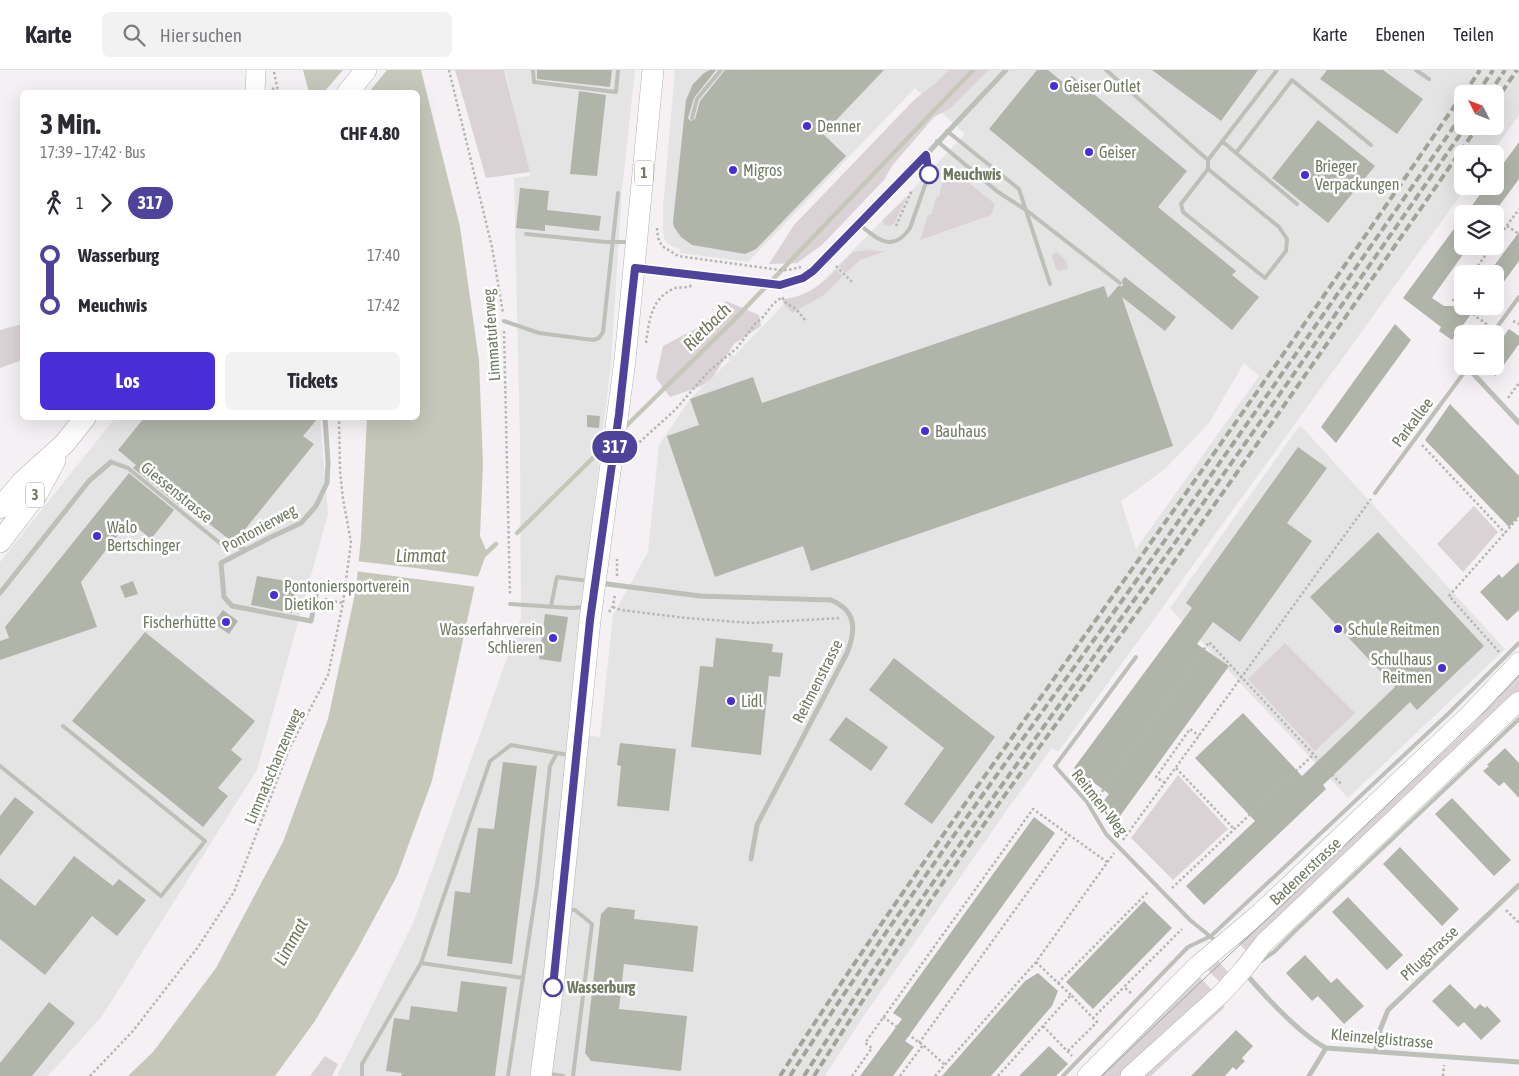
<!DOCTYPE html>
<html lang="de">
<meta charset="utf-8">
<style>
body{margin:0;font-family:"Asap Condensed",sans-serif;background:#f2f2f3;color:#2b2b33;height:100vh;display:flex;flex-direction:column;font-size:19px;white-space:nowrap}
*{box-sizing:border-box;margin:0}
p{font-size:16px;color:#7c7c81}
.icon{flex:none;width:28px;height:28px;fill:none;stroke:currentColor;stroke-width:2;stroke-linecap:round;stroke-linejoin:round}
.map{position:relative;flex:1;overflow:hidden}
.panel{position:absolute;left:20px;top:20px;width:400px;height:330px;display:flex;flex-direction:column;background:#fff;border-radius:8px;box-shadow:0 5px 20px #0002}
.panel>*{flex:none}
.badge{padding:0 10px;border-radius:16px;font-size:18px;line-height:32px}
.needle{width:32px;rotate:312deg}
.fabs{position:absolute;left:1454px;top:15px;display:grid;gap:10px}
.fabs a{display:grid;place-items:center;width:50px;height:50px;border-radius:8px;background:#fff;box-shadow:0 5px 20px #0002;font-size:25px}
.map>.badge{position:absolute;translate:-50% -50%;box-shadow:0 0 0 2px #fff}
.legs{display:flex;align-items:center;gap:8px;height:55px;padding:0 20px;font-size:16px}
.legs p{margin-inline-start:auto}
.headline{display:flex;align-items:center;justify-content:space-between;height:85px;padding:0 20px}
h1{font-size:28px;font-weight:700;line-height:38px}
.action{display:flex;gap:10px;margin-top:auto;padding:10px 20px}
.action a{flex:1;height:58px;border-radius:8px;background:#492dd7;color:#fff;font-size:20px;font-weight:700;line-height:58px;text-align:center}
.action a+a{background:#f2f2f3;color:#2b2b33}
ul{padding:0 20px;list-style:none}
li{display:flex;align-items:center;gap:18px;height:50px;font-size:19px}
li i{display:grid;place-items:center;width:8px;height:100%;margin:0 6px;background:currentColor}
li i::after{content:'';width:12px;height:12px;margin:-6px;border:4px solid;border-radius:50%;background:#fff}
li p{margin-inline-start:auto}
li:first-child i{background:linear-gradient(#0000 50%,currentColor 0)}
li:last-child i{background:linear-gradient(currentColor 50%,#0000 0)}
header{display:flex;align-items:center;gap:30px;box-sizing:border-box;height:70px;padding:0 25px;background:#fff;border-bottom:1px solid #e1e1e2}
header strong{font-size:24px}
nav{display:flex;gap:28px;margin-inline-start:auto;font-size:18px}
.search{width:350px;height:45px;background:#f2f2f3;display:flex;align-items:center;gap:12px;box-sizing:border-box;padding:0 18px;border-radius:8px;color:#7c7c81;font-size:19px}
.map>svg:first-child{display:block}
.built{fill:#e5e4e4;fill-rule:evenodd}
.green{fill:#dbd2d5}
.water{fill:#c5c7b9}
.pier{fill:#f4f0f4}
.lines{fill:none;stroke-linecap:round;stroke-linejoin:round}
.stream{stroke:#c5c7b9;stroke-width:4.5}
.building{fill:#b0b4a9}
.secondary-casing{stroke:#b1b5ab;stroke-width:20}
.primary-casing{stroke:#b2b5ac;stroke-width:22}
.path{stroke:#b5b7b1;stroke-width:2.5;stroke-dasharray:2.5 2.5;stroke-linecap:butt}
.lane{stroke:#bdc0b8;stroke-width:4}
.street{stroke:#bdc0b8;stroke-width:5}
.secondary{stroke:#fff;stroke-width:19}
.primary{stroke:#fff;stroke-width:21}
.tram{stroke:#a0a599;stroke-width:1}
.rail{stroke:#a0a599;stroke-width:4;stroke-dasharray:8 4;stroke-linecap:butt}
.line-1-casing{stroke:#fff;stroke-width:11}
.line-1{stroke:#4e429b;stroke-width:8}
.poi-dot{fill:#492dd7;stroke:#fff;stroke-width:2}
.stop-1-dot{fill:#fff;stroke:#4e429b;stroke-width:2.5}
.labels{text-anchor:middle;stroke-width:5;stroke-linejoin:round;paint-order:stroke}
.shield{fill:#fff;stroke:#9ba290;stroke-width:1}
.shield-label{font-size:15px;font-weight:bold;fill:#707a61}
.poi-label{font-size:16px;fill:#707a61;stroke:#fff;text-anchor:start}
.stop-label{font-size:16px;font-weight:bold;fill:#707a61;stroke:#fff;text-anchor:start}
.street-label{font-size:16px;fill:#707a61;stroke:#fff}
.water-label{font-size:18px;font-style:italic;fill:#71765b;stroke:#fff}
</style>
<header>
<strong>Karte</strong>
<div class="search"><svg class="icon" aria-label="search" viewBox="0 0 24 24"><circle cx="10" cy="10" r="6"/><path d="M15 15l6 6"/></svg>Hier suchen</div>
<nav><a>Karte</a><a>Ebenen</a><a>Teilen</a></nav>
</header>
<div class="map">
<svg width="1519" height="1006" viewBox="0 0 1519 1006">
<rect width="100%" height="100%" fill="#f4f0f4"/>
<path class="built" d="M505,0H635L622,119L611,293L567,663L600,667L613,545L648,482L659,375L690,329L730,290L728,288L732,284L734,286L784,234L814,220L915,117L965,64L915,18L748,192L680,183L681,180L668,174L664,169L663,156V137L675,0H1519V45L1491,84H1462V116H1467L1058,682L1052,678L1009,737L859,953L825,1006H337L414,851L521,548L520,370L514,108L530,106ZM1462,24H1495V56H1462ZM1244,293L1259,306L1136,479L1121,431L1165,399L1209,353Z
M115,348H320L328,444L257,700L102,946L48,1006H0V492Z
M1300,355L1505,579L1348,728L1170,538Z"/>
<path class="green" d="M455,0H504L530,102L486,108Z
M949,0H989L951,38L934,47L892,96L884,110L822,175L797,193L769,194L794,155L915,29L936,13Z
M946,94L995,134L991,145L920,170L928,145L931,144L937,126L939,127Z
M907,127L894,154L889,156L883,155V150Z
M867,180L886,181L860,190L846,203L839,196L853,182Z
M1057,182L1067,192L1068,198L1060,201L1056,199L1052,187L1053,183Z
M836,200L843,206L824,225L792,243L784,234L782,229C804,228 821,215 836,200Z
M726,231L759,245L761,256L734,274L713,307L702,316L670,327L656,308L663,276L699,257Z
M22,254V290L0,298V260Z
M1474,436L1498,462L1463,502L1437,474Z
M1285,573L1355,643L1315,681L1248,609Z
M1519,599V624L1246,881L1238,872Z
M1178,705L1228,759L1173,810L1131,768Z
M1218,891L1228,902L1220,912L1205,897Z
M1197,904L1212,920L1165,961L1119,1006H1094Z
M1222,934L1225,937L1151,1006H1143Z
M325,986L338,994L332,1006H310Z"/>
<path class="water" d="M303,0H421L460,157L479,291L483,394L480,466L487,482L475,515L432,711L397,806L357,880L315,951L275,1006H128L153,982L216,898L283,772L328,649L356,519L361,468L367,348H418V22H309Z"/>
<path class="pier" d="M343,0H387L369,22H324Z
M356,491L416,498L481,507L477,517L355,501Z"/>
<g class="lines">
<path class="stream" d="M623,359L733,251L973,0
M517,463L605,376
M484,485L496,474"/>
</g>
<path class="building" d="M537,0H612L610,17L537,9Z
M710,0H716L694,28L688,48L691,51L695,49L700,31L725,0H884L823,64L846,86L756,179L745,184L692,175L681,167L674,157L673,152L686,30L693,14L704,3Z
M1037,0H1048L1065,14L1072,6L1187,101L1158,137L1236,201L1232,205L1259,227L1232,260L989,59Z
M1152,0H1258L1221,51Z
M1327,0H1383L1423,29L1397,64L1320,9Z
M579,21L606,25L597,106L570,104Z
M1318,50L1375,96L1328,153L1272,108Z
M1519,72V109L1493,144H1466L1486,116H1495V105Z
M520,118L549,121L547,140L601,146L599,161L545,155V161L516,158Z
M1462,148V176H1469L1432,228L1444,236H1477L1452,270L1439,261L1441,257L1403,228Z
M1519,162V191L1495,224V204H1488Z
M1125,207L1176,247L1165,261L1122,227L1173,376L811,501L803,476L715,507L667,366L699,355L690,329L753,307L762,333L1104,216L1108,228L1118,216H1123L1122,210Z
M1395,254L1411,270L1336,373L1321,357Z
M1509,259L1519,266V274L1495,307V278Z
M1450,334L1519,406V446L1509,457L1425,370Z
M587,345L600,346L599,358L587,357Z
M144,348H318L303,366L314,374L234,473L181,432L179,435L133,398L136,395L118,380Z
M1298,377L1327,398L1287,453L1312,471L1240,572L1213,552L1197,574L1229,596L1120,746L1102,733L1109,724L1074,698L1192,538L1186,533Z
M129,403L174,440L151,469L129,451L81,512L97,557L0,590V571L9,568L5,557Z
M1378,462L1484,576L1417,640L1410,632L1323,715L1326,719L1204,835L1186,816L1255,751L1195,688L1243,643L1302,706L1395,617L1310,527Z
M1519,492V540L1507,551L1480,522L1499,504L1502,508Z
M257,506L297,513L292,543L251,535Z
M133,511L138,524L125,528L120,516Z
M223,540L238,551L229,564L213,553Z
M545,544L568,547L561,592L539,589Z
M145,562L255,651L231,680L242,689L218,718L228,726L203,757L72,651Z
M716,568L773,574L772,582L783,583L780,607L769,606L761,685L691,677L700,596L713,597Z
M894,588L995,667L932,754L904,734L944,678L869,620Z
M846,647L888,677L871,701L829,670Z
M620,673L676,679L669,741L617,736L621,696L617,695Z
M1505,678L1519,693V728L1504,712L1499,716L1483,701L1489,696L1487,695Z
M503,692L537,696L512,894L447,886L455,821L470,823L478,758L494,759Z
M15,727L34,742L0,786V746Z
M1452,728L1511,790L1494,806L1435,744Z
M1034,747L1055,763L905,971L914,977L893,1006H860L902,949L893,943Z
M1400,777L1459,839L1442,856L1383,794Z
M74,786L113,816L119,809L146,830L117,866L92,846L45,905L0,869V808L35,836Z
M1348,827L1403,885L1387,900L1332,842Z
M1144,831L1172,858L1093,939L1066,912Z
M608,837L635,840L634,849L698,856L693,902L624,894L619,939L687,946L681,1001L591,991L585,983L601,844Z
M1305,885L1331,913L1337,908L1364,936L1344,954L1318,926L1312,931L1286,903Z
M1038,903L1058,921L1052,936L991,1006H942L1025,911Z
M461,911L507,917L495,1006H401L402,1003L386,1001L394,948L409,950L411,936L457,942Z
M1450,914L1475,939L1480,934L1485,938L1487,936L1501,951L1481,970L1464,952L1458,957L1432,931Z
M49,932L75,953L32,1006H0V993Z
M1236,960L1253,976L1242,988L1245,991L1236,1000L1233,997L1225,1006H1191Z
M1049,976L1068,994L1056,1006H1019Z"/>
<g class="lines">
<defs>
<path id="secondary" d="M255,22L256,0
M1087,1006L1197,896L1261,842L1468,646L1519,592
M1130,1006L1222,923L1243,900L1264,873L1519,631"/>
<path id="primary" d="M348,22L366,0
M0,438L22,412L64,374L85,348
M0,472L38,422L55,390
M541,1006L553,917L590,550L625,290L653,0"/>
</defs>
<use href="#secondary" class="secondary-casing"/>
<use href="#primary" class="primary-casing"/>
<path class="path" d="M449,0L492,177L503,243
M274,2L278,21
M272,18L279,22
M896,156L912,120
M1507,156L1519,164
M657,158L658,168L662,176L678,186L780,200H788L801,197
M1495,172L1519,139
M836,196L852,212
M1472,204L1492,176
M1462,217L1453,230L1488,255
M1513,251L1519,254
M504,261L510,525
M646,273C649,251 651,229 673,219C679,216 687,219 692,215
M1508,328L1519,313
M1422,375L1505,463
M632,379L675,340L709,301L737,278L755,254L763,247L774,233L782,227L785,232L797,240L805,250
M617,506V489
M325,529L343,533
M613,537L621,540L686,548L751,553L841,548
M609,542L613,536L615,524
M1499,582L1449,526L1519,447
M1176,698L1234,759
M1165,713L1156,707L1190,659L1199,666
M1096,730L1209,572L1342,715
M1123,770L1371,429
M1172,818L1313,685
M1506,840L1519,853
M1036,892L1058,913L1149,821
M1058,913L1071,925
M1131,923L1124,917L1182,859
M883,947L923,975L945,995
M1043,956L1072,986
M919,973L1069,765
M1068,981L1097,952L1093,948
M90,1006L133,961L198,877L234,822L290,677L328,605L343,533L351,472L343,429L340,401L339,348
M852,1006L872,978L865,973L1033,739L1107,792
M900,1006L923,975
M935,1006L1036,892L1114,783
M998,1006L1071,925L1093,948L1124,917
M1443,1006L1444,995"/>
<path class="lane" d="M533,0L534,12L616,22L618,0
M1106,0L1208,90L1277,0
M1416,0L1429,9
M692,48L697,29L721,0
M947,61L1019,119L1050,214
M937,71L998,122L1026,140L1120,213
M1222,71L1236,83L1292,10L1371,75
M1236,83L1297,134
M1208,99L1279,157L1287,169L1286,181L1265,208L1183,142L1181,134L1208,99V90
M860,155C878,170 893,183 910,158L929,104L926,85
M526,164L606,172H629
M504,251L539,263L593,270L599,268L603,262L618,123
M1492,264L1519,227
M111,392L128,398L221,474L246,479
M1375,423L1469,296
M510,534L572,538L585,537
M551,536L557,507L589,511
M1136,587L1055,696L1087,732L1106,764L1190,850L1217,872
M0,696L161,826L205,771L63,656
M568,839L575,840L592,854L573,1006
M1261,891L1274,882L1294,862L1519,649
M421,893L523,908
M549,1004L563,1006
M362,1006V994L421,893L490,691L511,675L557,683
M508,1006L537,815L550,696L557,683L569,685
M1063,1006L1188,877L1211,866L1449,643L1519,573"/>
<path class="street" d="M638,199L780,215L803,208L813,201L860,155L1006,0
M1468,298L1519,353
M599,513L700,526L831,530C857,541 856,560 847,583L757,755L751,789
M318,516L311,551L232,536L224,527L221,493L269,468L301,453L316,436L327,413L328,392L325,348
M0,523L89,411L111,392
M1245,903C1265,926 1299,964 1326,978L1519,992
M1376,981L1380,960L1388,940L1519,815
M1309,1006L1326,978"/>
<use href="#secondary" class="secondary"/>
<use href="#primary" class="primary"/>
<path class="tram" d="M1102,1006L1433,691L1483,643L1519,605"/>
<path class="rail" d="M1464,24L1480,0
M1477,24L1493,0
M1489,24L1505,0
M1495,32L1517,0
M780,1006C902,817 1035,637 1164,454C1265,312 1363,169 1462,25
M790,1006C898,839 1016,679 1131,518C1243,361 1352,203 1462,45
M804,1006C900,853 1008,708 1112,561C1232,394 1349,225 1466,56
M814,1006C927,827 1054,658 1178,486C1279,344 1378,200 1478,56"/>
</g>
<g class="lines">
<defs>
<path id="line-1" d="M553,917L590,550L619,344L635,198L780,215L803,208L813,201L926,85L929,104"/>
</defs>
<use href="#line-1" class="line-1-casing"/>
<use href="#line-1" class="line-1"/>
</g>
<g class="poi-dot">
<circle cx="1054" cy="16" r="5"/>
<circle cx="807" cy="56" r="5"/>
<circle cx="1089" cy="82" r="5"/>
<circle cx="733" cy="100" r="5"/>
<circle cx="1305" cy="105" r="5"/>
<circle cx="925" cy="361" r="5"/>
<circle cx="97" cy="466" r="5"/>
<circle cx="274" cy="525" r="5"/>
<circle cx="226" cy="552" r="5"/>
<circle cx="1338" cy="559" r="5"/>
<circle cx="553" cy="568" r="5"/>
<circle cx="1442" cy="598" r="5"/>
<circle cx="731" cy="631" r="5"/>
</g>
<g class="stop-1-dot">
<circle cx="929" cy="104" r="9"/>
<circle cx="553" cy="917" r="9"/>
</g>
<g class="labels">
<g class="shield">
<rect x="635" y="90.5" width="18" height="25" rx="4"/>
<rect x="26" y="412.5" width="18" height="25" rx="4"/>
</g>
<g class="shield-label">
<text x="644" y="108">1</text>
<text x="35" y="430">3</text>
</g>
<g class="poi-label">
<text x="1064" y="22">Geiser Outlet</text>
<text x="817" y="62">Denner</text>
<text x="1099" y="88">Geiser</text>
<text x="1315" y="102">Brieger<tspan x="1315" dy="18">Verpackungen</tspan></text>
<text x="743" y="106">Migros</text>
<text x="935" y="367">Bauhaus</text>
<text x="107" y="463">Walo<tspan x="107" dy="18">Bertschinger</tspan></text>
<text x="284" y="522">Pontoniersportverein<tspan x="284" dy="18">Dietikon</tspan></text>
<text x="216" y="558" text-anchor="end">Fischerhütte</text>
<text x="543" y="565" text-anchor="end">Wasserfahrverein<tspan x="543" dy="18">Schlieren</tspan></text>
<text x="1348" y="565">Schule Reitmen</text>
<text x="1432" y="595" text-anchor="end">Schulhaus<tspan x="1432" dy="18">Reitmen</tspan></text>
<text x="741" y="637">Lidl</text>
</g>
<g class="stop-label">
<text x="943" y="110">Meuchwis</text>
<text x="567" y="923">Wasserburg</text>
</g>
<g class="street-label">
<text transform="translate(491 265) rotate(-94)" y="6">Limmatuferweg</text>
<text transform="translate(1412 352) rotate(-53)" y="6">Parkallee</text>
<text transform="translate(177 422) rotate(39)" y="6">Giessenstrasse</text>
<text transform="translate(259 458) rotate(-29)" y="6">Pontonierweg</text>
<text transform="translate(817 611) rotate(-63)" y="6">Reitmenstrasse</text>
<text transform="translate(273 696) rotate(-67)" y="6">Limmatschanzenweg</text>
<text transform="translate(1100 732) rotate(52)" y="6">Reitmen-Weg</text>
<text transform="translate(1305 801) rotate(-43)" y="6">Badenerstrasse</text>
<text transform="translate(1429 883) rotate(-43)" y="6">Pflugstrasse</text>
<text transform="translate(1382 968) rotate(5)" y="6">Kleinzelglistrasse</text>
</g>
<g class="water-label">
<text transform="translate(707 257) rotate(-45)" y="6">Rietbach</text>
<text x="421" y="492">Limmat</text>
<text transform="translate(291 872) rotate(-61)" y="6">Limmat</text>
</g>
</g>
</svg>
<div class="fabs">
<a><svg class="needle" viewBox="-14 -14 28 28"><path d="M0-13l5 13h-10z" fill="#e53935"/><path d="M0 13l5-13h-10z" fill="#7c7c81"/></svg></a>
<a><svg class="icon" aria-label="locate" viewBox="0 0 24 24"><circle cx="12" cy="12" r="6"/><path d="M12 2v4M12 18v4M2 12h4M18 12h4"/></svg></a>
<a><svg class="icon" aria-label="layers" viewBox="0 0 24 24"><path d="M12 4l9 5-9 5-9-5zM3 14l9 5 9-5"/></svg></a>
<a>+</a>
<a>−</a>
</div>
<b class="badge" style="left:615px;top:377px;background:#4e429b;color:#fff">317</b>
<section class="panel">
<div class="headline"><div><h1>3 Min.</h1><p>17:39 – 17:42 · Bus</p></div><b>CHF 4.80</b></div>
<div class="legs"><svg class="icon" aria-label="walk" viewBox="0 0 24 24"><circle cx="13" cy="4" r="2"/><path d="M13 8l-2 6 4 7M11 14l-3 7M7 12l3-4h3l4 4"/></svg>1<svg class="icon" aria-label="forward" viewBox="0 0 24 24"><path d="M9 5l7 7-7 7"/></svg><b class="badge" style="background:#4e429b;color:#fff">317</b></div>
<ul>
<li><i style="color:#4e429b"></i><b>Wasserburg</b><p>17:40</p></li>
<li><i style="color:#4e429b"></i><b>Meuchwis</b><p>17:42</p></li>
</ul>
<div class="action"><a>Los</a><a>Tickets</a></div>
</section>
</div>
